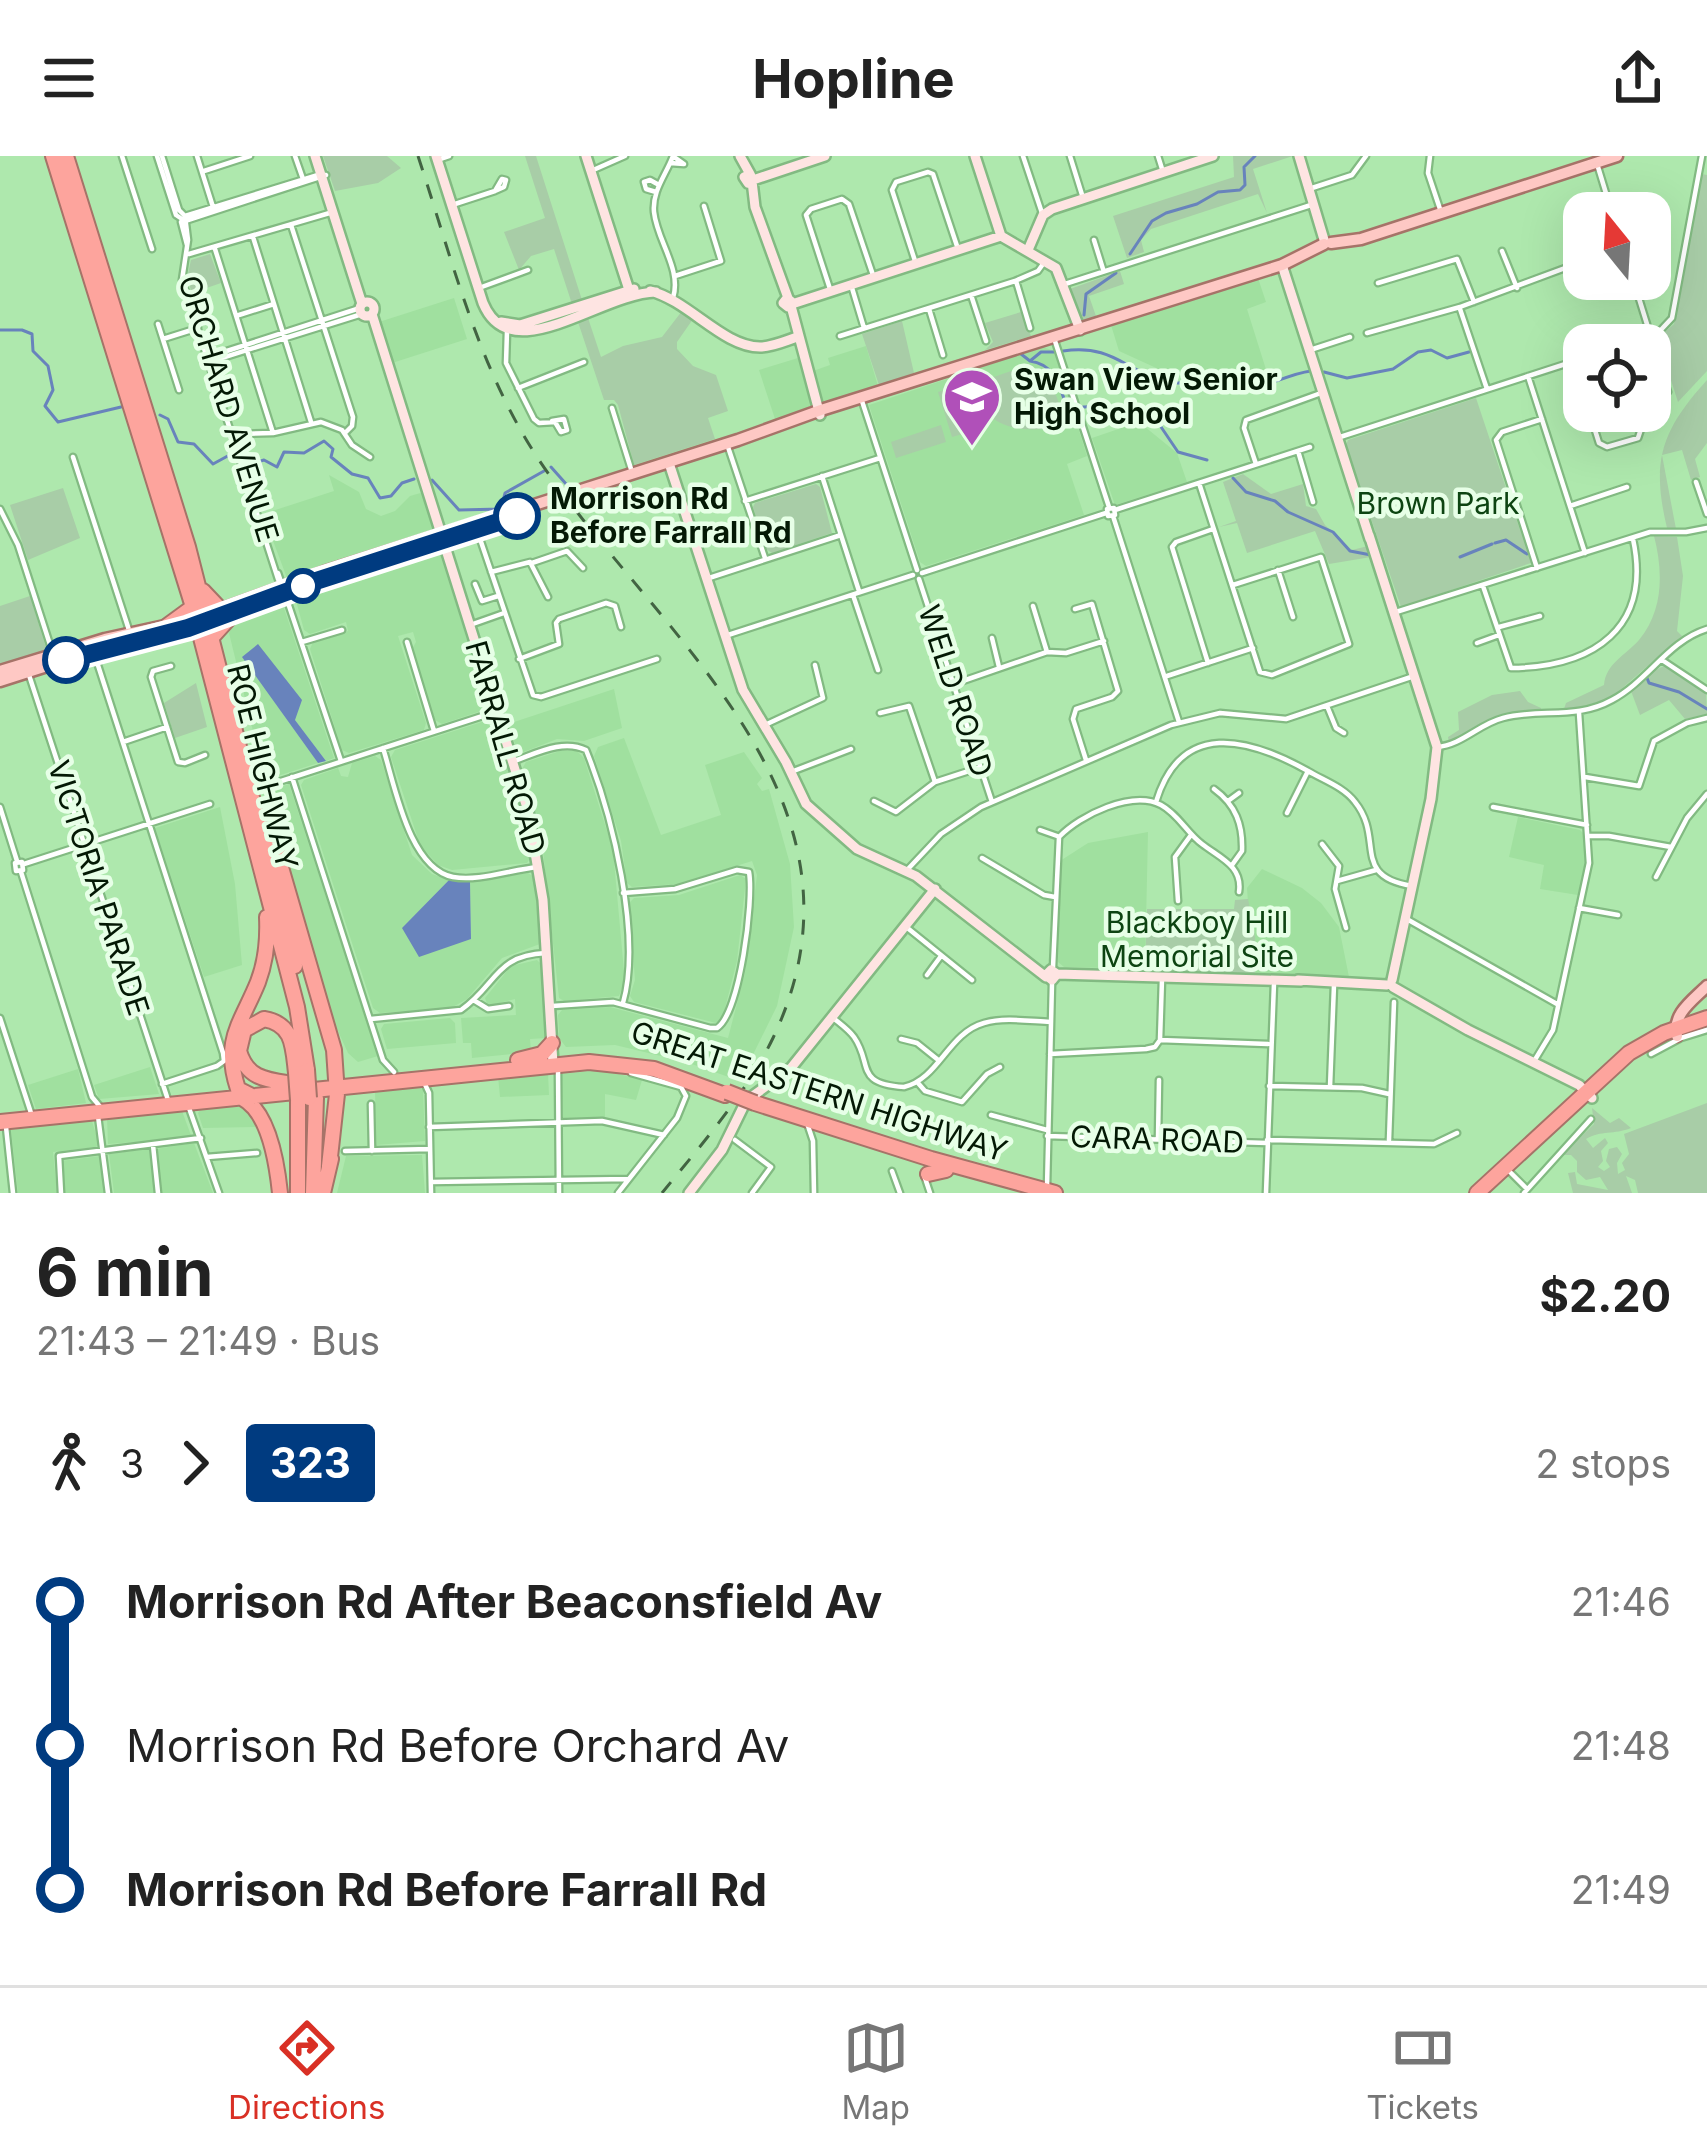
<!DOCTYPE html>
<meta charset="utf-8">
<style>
body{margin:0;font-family:Inter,sans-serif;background:#f2f2f2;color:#222;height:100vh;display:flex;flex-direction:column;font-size:45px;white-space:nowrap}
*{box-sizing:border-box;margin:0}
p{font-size:39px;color:#767676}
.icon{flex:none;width:66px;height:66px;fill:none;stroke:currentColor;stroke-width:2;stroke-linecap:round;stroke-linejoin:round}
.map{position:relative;height:1037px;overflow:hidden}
.drawer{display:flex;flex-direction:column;background:#fff;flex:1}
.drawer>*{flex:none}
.badge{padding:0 24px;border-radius:9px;font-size:42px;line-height:78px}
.needle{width:78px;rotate:342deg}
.tools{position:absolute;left:1563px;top:36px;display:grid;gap:24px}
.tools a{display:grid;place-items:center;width:108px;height:108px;border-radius:24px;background:#fff;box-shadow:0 12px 48px #0002;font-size:60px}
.map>.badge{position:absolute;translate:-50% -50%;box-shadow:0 0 0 6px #fff}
.legs{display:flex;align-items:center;gap:18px;height:132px;padding:0 36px;font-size:39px}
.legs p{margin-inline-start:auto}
.headline{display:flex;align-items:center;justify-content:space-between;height:204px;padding:0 36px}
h1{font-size:66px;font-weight:700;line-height:90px}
ul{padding:0 36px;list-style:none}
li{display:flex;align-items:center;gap:42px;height:144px;font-size:45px}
li i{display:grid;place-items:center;width:18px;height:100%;margin:0 15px;background:currentColor}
li i::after{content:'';width:30px;height:30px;margin:-15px;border:9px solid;border-radius:50%;background:#fff}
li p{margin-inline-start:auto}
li:first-child i{background:linear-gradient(#0000 50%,currentColor 0)}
li:last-child i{background:linear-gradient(currentColor 50%,#0000 0)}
header{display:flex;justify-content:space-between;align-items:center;height:156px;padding:0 36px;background:#fff;font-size:54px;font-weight:700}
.menu{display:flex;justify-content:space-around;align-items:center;height:168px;border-top:3px solid #e0e0e0;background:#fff;font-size:33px;color:#767676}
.menu a{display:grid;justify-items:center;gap:6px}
.menu .selected{color:#d93025}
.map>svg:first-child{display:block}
.built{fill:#a0e09f}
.green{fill:#a8cda7}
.water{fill:#6883bc}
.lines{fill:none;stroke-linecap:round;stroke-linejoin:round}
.stream{stroke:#6883bc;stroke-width:3}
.street-casing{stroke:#82ba82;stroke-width:9}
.secondary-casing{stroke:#82ba82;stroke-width:14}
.primary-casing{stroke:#a67368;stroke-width:15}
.highway-casing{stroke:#a67368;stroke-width:18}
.street{stroke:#fff;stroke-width:4.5}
.secondary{stroke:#fee4e2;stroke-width:9}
.primary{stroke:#fec8c4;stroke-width:10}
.highway{stroke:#fda49d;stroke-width:14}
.rail{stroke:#426442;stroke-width:3;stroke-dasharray:15 15;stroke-linecap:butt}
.highway-bridge-casing{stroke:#a67368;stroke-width:18;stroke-linecap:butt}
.highway-bridge{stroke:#fda49d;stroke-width:14}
.line-1-casing{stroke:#fff;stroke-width:27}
.line-1{stroke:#003b80;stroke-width:18}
.stop-1-dot{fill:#fff;stroke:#003b80;stroke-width:6}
.labels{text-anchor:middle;stroke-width:9;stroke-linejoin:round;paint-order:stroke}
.poi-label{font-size:30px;font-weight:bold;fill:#041905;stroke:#e7ffe7;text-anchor:start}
.street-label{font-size:30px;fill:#041905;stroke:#e7ffe7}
.stop-label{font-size:30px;font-weight:bold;fill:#041905;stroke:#e7ffe7;text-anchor:start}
.park-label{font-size:30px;fill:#0d4412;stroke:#e7ffe7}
</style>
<header><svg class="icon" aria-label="menu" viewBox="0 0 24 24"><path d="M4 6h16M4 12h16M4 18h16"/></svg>Hopline<svg class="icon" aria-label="share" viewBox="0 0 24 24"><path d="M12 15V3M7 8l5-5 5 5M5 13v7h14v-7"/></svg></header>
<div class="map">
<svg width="1707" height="1037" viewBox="0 0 1707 1037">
<rect width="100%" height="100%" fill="#aee8ad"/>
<path class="built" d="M1258,122L1266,146L1247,153L1269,223L1228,232L1203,216L1191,212L1165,216L1119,195L1111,169Z
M454,142L467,183L392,207L379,166Z
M866,190L878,230L826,247L822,245L813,215L830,209L828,202Z
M1043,191L1054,195L1087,300L1067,308L1084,359L926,410L920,406L869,249Z
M798,202L811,248L808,253L775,263L759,214Z
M1139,266L1177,297L1187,326L1115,349L1092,282Z
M329,319L359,336L366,353L381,360L395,355L410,340L424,336L434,371L430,379L287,422L263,358L334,335Z
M433,392L439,395L487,547L484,554L442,568L435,564L412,493L416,486L413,476L398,480L426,567L424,574L349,597L342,594L310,493L313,486L348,475L346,466L310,478L304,474L295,441L352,417Z
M282,446L334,602L326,605L295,564L257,489L243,502L318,607L265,624L229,477L235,466Z
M614,533L622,572L584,585L557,583L521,597L517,594L508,568Z
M488,564L494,566L518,642L531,701L527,707L452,714L438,709L420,689L391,601L395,594Z
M624,582L661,679L721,659L705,609L744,596L762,622L757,628L762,635L769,633L790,708L794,771L777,850L740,925L686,906L615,889L566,891L559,882L558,859L562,854L610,851L728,882L745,817L757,719L752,705L679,728L632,731L627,727L621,685L594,600L598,591Z
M560,595H577L584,602L613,694L625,826L619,840L564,845L559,842L541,677L522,613L526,606Z
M375,600L381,604L412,699L432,718L449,724L402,772L471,783L470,726L528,717L534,721L540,788L502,802L467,843L451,852L380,857L373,852L301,629L304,624L338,612L341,620L348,621L352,607Z
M289,628L378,900L358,906L348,897L332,862L268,635Z
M220,651L235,728L242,809L204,821L155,672Z
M1518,661L1580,674L1585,679L1586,702L1578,739L1540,733L1544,709L1509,701Z
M1148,676L1145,813L1064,811L1058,806L1060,705L1088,687Z
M1262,713L1302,732L1321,747L1339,771L1349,821L1255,818V781L1249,761L1247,732Z
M740,719L746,723L737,805L722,864L716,867L634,846L630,840L635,824L629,747L634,742L679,739Z
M537,804L541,808L547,882L530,883L531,896L472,902L471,887H463L461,862L516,859L515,843L488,850L485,842L511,810Z
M450,862L455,867L456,887L387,893L381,873L384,868Z
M150,911L159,938L99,943L94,929Z
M78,913L86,947L36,953L28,929Z
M603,914L642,924L636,944L605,938V961L563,962L561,918Z
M548,917L549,939L500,941L498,920Z
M419,930L423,934L425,985L376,989L375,933Z
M241,950L254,960L255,971L203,972L198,957L201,953Z
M182,955L192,982L108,988L107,961Z
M91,962L99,988L96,991L53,996L57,1037H18L11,974Z
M194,987L213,1037H162L156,993Z
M149,993L155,1037H114L109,998Z
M422,999L425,1037H337L346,1000Z
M100,1000L104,1037H64L60,1005Z"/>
<path class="green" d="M323,0H387L401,12L378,27L335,35Z
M525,0H536L582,144L572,148L554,93L531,100L519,114L504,76L545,62Z
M1233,0H1293L1253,13L1267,57L1258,38L1151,73L1141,84L1144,96L1127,102L1113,60L1234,21Z
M1701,18L1707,19V215L1678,246L1669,218L1670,209L1657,183L1674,168Z
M210,98L221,127L192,137L187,122L191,104Z
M1120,115L1124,128L1089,140L1097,163L1082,165L1070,133Z
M682,155L693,163L677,186V193L693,210L716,219L728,255L708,262L715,283L634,309L618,249L614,244H604L577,163L587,159L601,201L623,190L662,181Z
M1021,156L1031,180L985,194L993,186L985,167Z
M902,165L914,217L879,229L862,178Z
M1011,215C1037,216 1056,226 1060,253L1051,271C1021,280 967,265 982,225Z
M1707,224V287L1695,303L1700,321L1691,324L1682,294L1662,299L1676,373L1667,372C1651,305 1661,275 1707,224Z
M966,227L980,273L952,281L938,236Z
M1476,242L1531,407L1401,451L1346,289L1348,284Z
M941,269L946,286L896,302L891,286Z
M1243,318L1271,338L1303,328L1306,350L1316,353L1325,369L1352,394L1368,390L1371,401L1329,408L1315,375L1247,397L1237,367L1219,371L1236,365L1223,326Z
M816,328L820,331L832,377L772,397L766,393L753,351L755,347Z
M63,332L80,382L28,404L10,349Z
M1654,380L1677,381L1683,420L1677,475L1682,480L1611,542L1563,556L1566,547L1604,529C1606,507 1626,499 1639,484C1664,454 1663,415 1654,380Z
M30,440L47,495L0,512V450Z
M1664,510L1706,536L1707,558L1685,563L1669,544L1640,559L1631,535L1653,515Z
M196,527L207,571L175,582L164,547Z
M1520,535L1528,546L1541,552V558C1498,554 1484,572 1449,587L1448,581L1459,574L1458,556L1492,539Z
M1248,743L1255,781V818L1145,813L1147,753H1234L1235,744Z
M1707,947V1037H1638L1635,1024L1626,1020L1632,1037H1573L1568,1017L1575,1016L1577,1028L1608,1034L1600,1021L1586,1024L1577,1016V1005L1571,999H1562L1594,968L1592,952L1610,967L1619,962L1631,972C1614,979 1601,974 1586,983L1593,992L1605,982L1608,987L1601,995L1603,1005L1598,1011L1604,1015L1610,1011L1606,1005L1609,993L1617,991L1622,998L1617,1007L1618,1018L1625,1014L1622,1007L1629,998L1624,978Z"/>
<path class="water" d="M258,488L302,544L295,564L326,605L318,607L242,501Z
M449,724L470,726L471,783L419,801L402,772Z"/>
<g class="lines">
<path class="stream" d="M1130,98L1152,65L1166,57L1197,48L1218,36L1240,34L1245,29L1244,11L1255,0
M1084,159L1086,138L1116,117
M0,174H22L32,178L33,195L48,210L53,234L45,250L58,266L121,251
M1063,195C1114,188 1123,214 1167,226C1176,229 1185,225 1194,226C1210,229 1222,236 1239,235C1264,233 1287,218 1311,215
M1021,198L1030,205L1041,196H1054
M1030,205C1057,209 1059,232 1068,253
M1324,216L1347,222L1393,213L1418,196L1431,194L1447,202L1469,196
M1083,251L1111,250L1119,257L1157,265L1178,296L1207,304
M160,259L168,263L178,286L194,288L213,308L235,296
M241,296L254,307L264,304L277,311L284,296L304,297L324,285L333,293L331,301L352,318L368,322L380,342L391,340L402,327L414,323
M551,311L567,329
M1233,322L1246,336L1275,345L1288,356L1333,376L1350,395L1371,399
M432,324L459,354L501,353L505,337L544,315
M1495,387L1506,384L1527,398
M1460,401L1492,388
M1647,522L1649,527L1679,536L1707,553"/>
<defs>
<path id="street" d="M122,0L152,93
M157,0L176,59L185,65L326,19
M162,0L179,54L185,60L318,19
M197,0L213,51
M295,0L303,23
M673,0C666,19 652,35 654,56C657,85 682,113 673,142
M1023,0L1042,57
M1070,0L1083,42
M1158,0L1163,16
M1430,0L1428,17L1441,56
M437,4L449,0
M670,7L684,8L674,1
M1598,11L1612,57
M204,15L250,0
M591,15L625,0
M1312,32L1352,19L1366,0
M656,36L646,33L644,26L650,24L659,29
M452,49L495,35L502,23L506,24L504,31L495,35
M185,60L188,84L182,124L278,423L289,446
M181,66L187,89
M291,69L353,261L352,270L345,277
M253,81L311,266
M1094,84L1103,113
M215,93L273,277
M1502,95L1517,132
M189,98L333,56
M916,108L892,34L896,26L928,16L933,18L957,90
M675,120L721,105L704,50
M1633,123L1668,236
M1016,125L1030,172
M1378,127L1457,103L1474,146
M1065,128L1311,49
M479,132L528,114
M852,132L864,172
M831,136L806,59L811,53L842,43L849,48L874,122
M971,139L986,185
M929,153L943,199
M1460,153L1487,233
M239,159L274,148
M158,168L179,234
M507,175L506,207L534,263L539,267L555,266L561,276L567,274L564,263L552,265
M1367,177L1460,151L1584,105
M840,180L1015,125L1038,115L1043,108
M1054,182L1109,351
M163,183L198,172
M1624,189L1657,178L1672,162L1702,0
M1310,194L1350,181
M208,201L360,152
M1573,205L1584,239
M209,206L362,158
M1528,220L1585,397
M518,232L584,206
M861,242L917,414
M612,252L631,313
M1589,255L1599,287L1607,291L1638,282L1641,273L1635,255
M240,278L273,277L321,266L342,274L352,289L370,301
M1337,282L1584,202
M727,288L765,402
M1298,295L1313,346
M73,301L129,474
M1256,308L1244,272L1246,264L1321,237
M822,320L859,435
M1696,326L1707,358
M1199,327L1260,516L1272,519L1349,488L1321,401L1233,429
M745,345L880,302
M1570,350L1627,331
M1114,352L1115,359L1108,360L1107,353Z
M0,353L18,389L53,498
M1115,354L1310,291
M1113,360L1179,566
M477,374L533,539L541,541L657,503
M532,407L567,395L583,412
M1537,412L1496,284L1502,276L1542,263
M1278,414L1293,461
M491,416L530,406L548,441
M278,417L341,605
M922,417L1106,357
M706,423L841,379
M919,423L992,646
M475,428L482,445L498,440
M1483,430L1511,512C1594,511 1652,472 1633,383
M853,439L878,514
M1075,453L1092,448L1118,535L1112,541L1076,553L1073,563L1086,604
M1396,456L1650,376H1686L1707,372
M470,469L504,457
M1499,471L1540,460
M725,480L913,419
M992,482L999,511
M302,486L342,474
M407,486L434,575
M1477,487L1499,479
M1047,496L1066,497L1104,485
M95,500L223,897L224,905L217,910L162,928
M519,503L559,488L556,467L559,463L606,447L615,450L621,471
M1662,504L1707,534
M1208,507L1172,391L1176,386L1213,373
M171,510L153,515L151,521L178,606L185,607L205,599
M28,516L168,944
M1167,520L1253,492
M954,528L1047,496L1033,450
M1327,550L1336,572L1344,577
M880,557L909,550L935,626
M767,568L823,542L815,509
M123,586L167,571
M1437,591C1462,589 1479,568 1503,562C1541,552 1576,564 1612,544C1648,525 1668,485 1707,473
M383,592C395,630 409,712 453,721C479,726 512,713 539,711
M514,605C537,597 563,583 586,594C612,658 642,780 623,847
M791,616L851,593
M292,621L383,904L394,916
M1585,621L1639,630L1654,585L1687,567L1707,562
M272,628L495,556
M1214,633C1236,649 1243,669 1242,695L1232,709
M874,645L896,656L935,626L978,612
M1228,645L1239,637
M1156,646C1181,563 1249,582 1308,615C1323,624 1344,631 1355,646C1385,683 1350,720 1412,730
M0,651L17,705
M1493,651L1587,669
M1287,657L1308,615
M1040,674L1057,680
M1589,680H1609L1671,691
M1322,688L1339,710L1335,733L1346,772
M982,702L1044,739L1055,741
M22,706L23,714L16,715L15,707Z
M24,708L210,648
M908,713L941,678L981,651L1171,569L1220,557L1286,563L1411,521
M21,716L92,941L102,953
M1656,721L1687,662L1707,638
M1337,725L1376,714
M1178,745L1175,701L1191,679
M1579,752L1618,759
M1405,762L1557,848
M905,770L972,824
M1053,811L1059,681C1080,659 1132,634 1161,649C1178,658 1187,677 1202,688C1220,702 1243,710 1239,736
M927,819L941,800
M475,845L488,853L509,850
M552,850L613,846L710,872H717C740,857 754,744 749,716L737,714L675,733L623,737
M832,861C839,867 848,873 854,881C873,908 854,928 904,931C939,923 948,877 984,867C1004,861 1029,865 1050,866
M0,862L31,957
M371,863L461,854C497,829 495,799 546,797
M901,883L917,887L937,903
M1160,884L1268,888
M1160,884L1162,823
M1050,898L1146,893L1155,891L1160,884
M1651,898L1681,882L1707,874
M1533,907L1553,874L1589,707L1579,557
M558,913L559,1037
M423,924L429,937L431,1037
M918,927L925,935L962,946L987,918L1000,911
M1269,930L1362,932L1389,938
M1330,931L1334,829
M371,948L372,995
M189,952L219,1037
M991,959L1047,974
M98,960L108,1037
M808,970L813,985L814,1037
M6,971L13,1037
M429,971L602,965L664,979
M1047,980L1267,987
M1158,983L1159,924
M735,984L771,1011L752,1037
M1267,984L1434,988L1457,977
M1389,984L1394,846
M153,989L158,1037
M345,995L430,993
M207,1001L257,997
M1506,1012L1527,1033
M892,1015L900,1037
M924,1019L930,1037
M431,1026L629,1023
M1047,1031L1052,827
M61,1037L59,1000L201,982
M618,1037L677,962L686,940L681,931L631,917
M1266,1037L1274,827
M1524,1037L1591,963"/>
<path id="secondary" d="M315,0L362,148
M436,0L483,147C511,215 600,137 656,136
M586,0L629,134
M740,0L750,18
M975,0L1001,80L1056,112L1080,174
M1299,0L1325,87
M750,18L753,24L748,27L744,21Z
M753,24L825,0
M752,25L755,51L788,142
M1028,94L1043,59L1052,53L1213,0
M1282,109L1370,383
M650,135C688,144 723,191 760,191C772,191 785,185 797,181
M787,142L792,146L788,151L783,147Z
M360 153a7 7 0 1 1 14 0a7 7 0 1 1-14 0Z
M792,148L1001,80
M791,150L820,259
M372,158L528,655L543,744L553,908
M501,166L520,169L634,133
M669,307L743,534L786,606L806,648L857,693L916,720L1046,821
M1369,379L1437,591L1431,643L1392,824
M1051,814L1057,818L1052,824L1046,819Z
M1057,818L1301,825
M1298,824L1387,829
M1393,831L1468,874L1579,929L1592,942
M689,1037L722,994L746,945L791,912L935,733"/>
<path id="primary" d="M1331,87L1361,83L1617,0
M0,515L105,483L192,464L324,416L738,284L821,254L1282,109L1324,88
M0,525L97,494L202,468
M1677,880C1672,858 1692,845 1707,830"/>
<path id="highway" d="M53,0L193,451L297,851L307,914
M66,0L188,391L295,810
M203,435L221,454
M167,470L193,451
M213,480L234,457
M271,677L334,894L337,938L329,1010
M518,904L542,898L552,887
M293,928C267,924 247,923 239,895L244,874L264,863C294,868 293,892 296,917
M250,939L238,933C222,884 241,868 258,826C266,805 268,783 267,761
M242,942C269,956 277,1008 280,1037
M298,944V1037
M755,947L931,1003L1055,1037
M0,966L589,906L654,913L725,939
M928,1018L946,1014
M313,1037L316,942
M323,1037L331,1003
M1477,1037L1629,897L1664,877L1707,862"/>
</defs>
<use href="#street" class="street-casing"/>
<use href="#secondary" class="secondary-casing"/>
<use href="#primary" class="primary-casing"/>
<use href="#highway" class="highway-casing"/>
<use href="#street" class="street"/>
<use href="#secondary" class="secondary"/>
<use href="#primary" class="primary"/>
<use href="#highway" class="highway"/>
<path class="rail" d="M418,0C452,103 478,212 539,304C657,480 887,642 773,882C746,938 701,989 662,1037"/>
<defs>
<path id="highway-bridge" d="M307,914L309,942
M296,917L298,944
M727,936L755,947"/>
</defs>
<use href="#highway-bridge" class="highway-bridge-casing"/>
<use href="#highway-bridge" class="highway-bridge"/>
</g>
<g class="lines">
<defs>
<path id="line-1" d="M66,504L188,472L316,425L517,360"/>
</defs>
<use href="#line-1" class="line-1-casing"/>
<use href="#line-1" class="line-1"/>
</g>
<defs>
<symbol id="school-pin" viewBox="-11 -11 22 30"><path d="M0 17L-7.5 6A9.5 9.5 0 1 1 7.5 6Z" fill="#b050b9" stroke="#e7ffe7"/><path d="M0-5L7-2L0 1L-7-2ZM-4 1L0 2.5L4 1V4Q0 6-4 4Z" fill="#fff"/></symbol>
</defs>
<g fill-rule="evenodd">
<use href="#school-pin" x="939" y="208" width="66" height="90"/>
</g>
<g class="stop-1-dot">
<circle cx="517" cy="360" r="21"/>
<circle cx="303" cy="430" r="15"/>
<circle cx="66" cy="504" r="21"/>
</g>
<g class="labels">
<g class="poi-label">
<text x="1014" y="234">Swan View Senior<tspan x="1014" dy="34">High School</tspan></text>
</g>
<g class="street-label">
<text transform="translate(228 253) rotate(73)" y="10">ORCHARD AVENUE</text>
<text transform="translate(955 535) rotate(72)" y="10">WELD ROAD</text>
<text transform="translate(505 592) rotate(74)" y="10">FARRALL ROAD</text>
<text transform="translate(262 611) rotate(76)" y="10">ROE HIGHWAY</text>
<text transform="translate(98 732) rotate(72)" y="10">VICTORIA PARADE</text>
<text transform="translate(819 936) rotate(18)" y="10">GREAT EASTERN HIGHWAY</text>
<text transform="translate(1157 984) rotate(2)" y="10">CARA ROAD</text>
</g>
<g class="stop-label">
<text x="550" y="353">Morrison Rd<tspan x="550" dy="34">Before Farrall Rd</tspan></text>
</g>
<g class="park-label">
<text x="1438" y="358">Brown Park</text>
<text x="1197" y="777">Blackboy Hill<tspan x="1197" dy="34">Memorial Site</tspan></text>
</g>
</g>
</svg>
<div class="tools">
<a><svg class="needle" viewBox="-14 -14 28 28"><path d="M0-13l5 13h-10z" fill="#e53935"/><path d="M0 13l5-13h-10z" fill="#767676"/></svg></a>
<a><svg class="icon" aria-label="locate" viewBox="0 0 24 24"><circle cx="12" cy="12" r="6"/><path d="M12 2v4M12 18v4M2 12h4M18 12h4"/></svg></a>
</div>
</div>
<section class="drawer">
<div class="headline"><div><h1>6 min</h1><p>21:43 – 21:49 · Bus</p></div><b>$2.20</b></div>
<div class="legs"><svg class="icon" aria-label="walk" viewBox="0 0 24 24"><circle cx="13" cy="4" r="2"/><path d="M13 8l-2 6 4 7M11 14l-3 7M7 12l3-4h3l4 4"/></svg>3<svg class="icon" aria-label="forward" viewBox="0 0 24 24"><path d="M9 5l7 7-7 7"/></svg><b class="badge" style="background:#003b80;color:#fff">323</b><p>2 stops</p></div>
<ul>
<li><i style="color:#003b80"></i><b>Morrison Rd After Beaconsfield Av</b><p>21:46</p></li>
<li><i style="color:#003b80"></i><span>Morrison Rd Before Orchard Av</span><p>21:48</p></li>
<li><i style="color:#003b80"></i><b>Morrison Rd Before Farrall Rd</b><p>21:49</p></li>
</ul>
</section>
<nav class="menu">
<a class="selected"><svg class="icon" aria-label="directions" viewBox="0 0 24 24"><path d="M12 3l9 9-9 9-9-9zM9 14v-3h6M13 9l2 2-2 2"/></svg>Directions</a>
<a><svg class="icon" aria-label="map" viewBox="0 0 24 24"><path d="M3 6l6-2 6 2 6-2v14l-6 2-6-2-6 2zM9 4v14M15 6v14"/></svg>Map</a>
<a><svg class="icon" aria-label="tickets" viewBox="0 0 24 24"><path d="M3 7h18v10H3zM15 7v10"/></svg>Tickets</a>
</nav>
